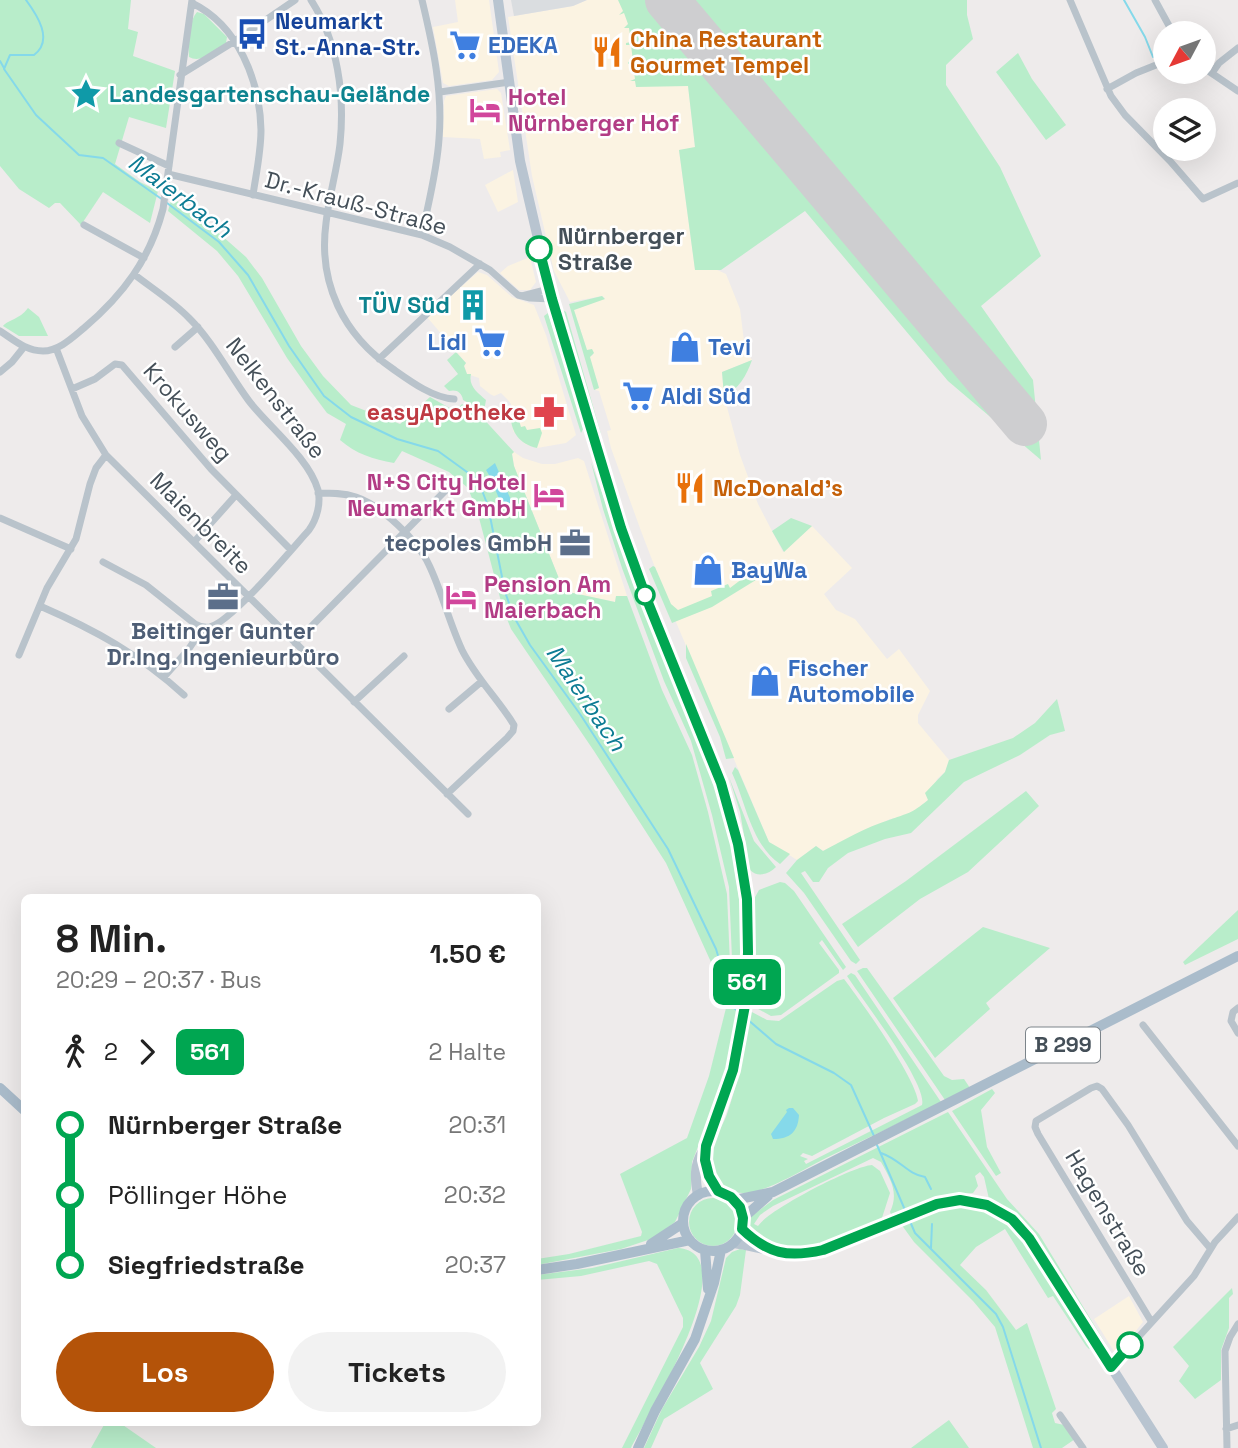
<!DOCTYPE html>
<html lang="de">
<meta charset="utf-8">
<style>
body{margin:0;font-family:"Space Grotesk",sans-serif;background:#f2f2f2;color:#222;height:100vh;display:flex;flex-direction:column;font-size:26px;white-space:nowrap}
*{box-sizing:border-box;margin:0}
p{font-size:23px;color:#767676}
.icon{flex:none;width:38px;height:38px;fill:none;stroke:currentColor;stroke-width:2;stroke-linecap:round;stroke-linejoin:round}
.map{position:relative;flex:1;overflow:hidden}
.sheet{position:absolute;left:21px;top:894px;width:520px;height:532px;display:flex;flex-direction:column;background:#fff;border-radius:10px;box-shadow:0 7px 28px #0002}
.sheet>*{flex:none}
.badge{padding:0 14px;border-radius:10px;font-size:24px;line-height:46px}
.needle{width:46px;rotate:229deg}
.fabs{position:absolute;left:1153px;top:21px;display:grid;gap:14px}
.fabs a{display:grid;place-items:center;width:63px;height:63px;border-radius:50%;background:#fff;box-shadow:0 7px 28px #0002;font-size:35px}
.map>.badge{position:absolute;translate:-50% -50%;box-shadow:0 0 0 4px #fff}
.legs{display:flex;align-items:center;gap:10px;height:77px;padding:0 35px;font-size:23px}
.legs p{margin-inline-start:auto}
.head{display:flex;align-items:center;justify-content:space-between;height:119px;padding:0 35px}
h1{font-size:38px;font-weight:700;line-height:52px}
.primary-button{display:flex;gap:14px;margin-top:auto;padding:14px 35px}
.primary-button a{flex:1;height:80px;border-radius:42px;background:#b45309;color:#fff;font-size:28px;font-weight:700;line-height:80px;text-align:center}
.primary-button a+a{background:#f2f2f2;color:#222}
ul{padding:0 35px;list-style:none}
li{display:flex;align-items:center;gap:24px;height:70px;font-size:26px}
li i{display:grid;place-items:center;width:10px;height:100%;margin:0 9px;background:currentColor}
li i::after{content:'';width:18px;height:18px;margin:-9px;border:5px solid;border-radius:50%;background:#fff}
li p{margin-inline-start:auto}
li:first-child i{background:linear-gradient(#0000 50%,currentColor 0)}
li:last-child i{background:linear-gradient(currentColor 50%,#0000 0)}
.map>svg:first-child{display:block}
.commercial{fill:#fbf3e2}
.airport{fill:#dadde0}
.green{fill:#b8edca}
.water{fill:#85d9ea}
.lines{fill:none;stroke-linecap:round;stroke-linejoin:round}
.stream{stroke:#85d9ea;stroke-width:2}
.runway{stroke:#ceced0;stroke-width:44}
.street{stroke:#b9c3cb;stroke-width:7}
.secondary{stroke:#b8c4d0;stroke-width:10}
.primary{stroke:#aabccb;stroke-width:10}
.line-1-casing{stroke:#fff;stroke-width:16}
.line-1{stroke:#00a651;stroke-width:10}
.stop-1-dot{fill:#fff;stroke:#00a651;stroke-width:3.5}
.labels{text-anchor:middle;stroke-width:5;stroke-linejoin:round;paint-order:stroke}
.shield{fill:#fff;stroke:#7c848a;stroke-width:2}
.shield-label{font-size:21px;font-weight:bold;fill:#444f58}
.transit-label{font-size:23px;font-weight:bold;fill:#164399;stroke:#fff;text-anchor:start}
.food-label{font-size:23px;font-weight:bold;fill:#c56008;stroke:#fff;text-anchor:start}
.shop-label{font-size:23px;font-weight:bold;fill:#366cbe;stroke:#fff;text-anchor:start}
.culture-label{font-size:23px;font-weight:bold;fill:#0d838f;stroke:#fff;text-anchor:start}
.hotel-label{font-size:23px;font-weight:bold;fill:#b23c85;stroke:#fff;text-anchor:start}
.street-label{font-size:23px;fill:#444f58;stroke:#fff}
.stop-label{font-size:23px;font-weight:bold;fill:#444f58;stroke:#fff;text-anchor:start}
.health-label{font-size:23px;font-weight:bold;fill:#be3a42;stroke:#fff;text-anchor:end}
.service-label{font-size:23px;font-weight:bold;fill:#4e5e75;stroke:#fff;text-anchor:end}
.water-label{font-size:24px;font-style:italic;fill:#0d7c94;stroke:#fff}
</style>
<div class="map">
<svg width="1238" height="1448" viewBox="0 0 1238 1448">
<rect width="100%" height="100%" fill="#eeebeb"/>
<path class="commercial" d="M455,0H489L499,72L492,80L449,86L443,83L433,27L458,22Z
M587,0H619L688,85L695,148L679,150L695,269H715L726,274L740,309L745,349L752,360L722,372L724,396L740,455L758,504L783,552L812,526L852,568L824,594L836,610L855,619L887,659L899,649L930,691L918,715V723L949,760L945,772L937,779L928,800L915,811L903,817L890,819L823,851L816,846L797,860L769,842L676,622L641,531L611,448L607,431L611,430L599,391L595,390L599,387L589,357L593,355V351L587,350L574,310L605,298L602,296L570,302L554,271L532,176L508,17L573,6Z
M497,89L501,93L510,150L500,152L501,157L484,159L480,139L443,137L444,101L446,96Z
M513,170L518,202L498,212L485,185Z
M530,257L536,282L530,290H519L500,273L508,266Z
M478,272L487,275L512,297L534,305L546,335L576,435L566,443L537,448L525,444L513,431L511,404L508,400L501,393L494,396L490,394L480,386L479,378L467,374L464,365L466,363L427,317Z
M514,452L523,458L542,464H555L578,458L584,461L627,596H616L615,602L564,591L514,466L512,453Z
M1129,1296L1143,1322L1119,1352L1115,1353L1094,1319Z"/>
<path class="airport" d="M511,0H587L573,6L514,16Z"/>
<path class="green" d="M0,0H131L128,29L138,32L133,56L175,71L166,128L129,117L115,164L140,182L158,191L150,223L103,192L81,225L60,203H55L49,208L19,189L0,166Z
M618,0H660L1030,437L1028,418L674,0H967V15L973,39L946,65V85L1000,167L1041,256L981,306L1033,380L1041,460L948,381L805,211L721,270H695L679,150L695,147L688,86L636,87L635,81H630L635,79L633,64H628V62L633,61L631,45H626V43L631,42L629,28H624L628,24L624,13L619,15L623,11Z
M197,12L204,14L227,37L226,43C215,50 202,64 189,57C188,44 188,23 197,12Z
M1018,53L1032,79L1066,125L1046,140L996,72Z
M172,197L221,235L246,257L262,278L301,346L323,376L351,405L400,424L430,397L455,411L462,404L480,415L514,452L512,454L514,466L564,591L615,602L616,596H627L662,690L692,755L708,812L727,894L731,987L733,996L739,1001L734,1028L737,1030L722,1086L692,1162L691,1189L675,1222L654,1238L621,1249L537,1265V1259L569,1254L641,1236L642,1232L620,1174L687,1138L709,1076L726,1008L720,982L666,863L594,751L511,629L503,609L478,514L468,488L449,472L402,451L394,463C373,459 356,454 340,440L346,424L327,413L309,389L287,358L238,276L217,251L168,211Z
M602,296L605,299L574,310L587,350L592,349L594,353L590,357L599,388L594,390L569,304Z
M28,308L39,317L48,336H19L3,326C9,319 19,320 28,308Z
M563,310L566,312L601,434C588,419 569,337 562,313Z
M548,313L584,427L581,433L544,316Z
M456,352L466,363L464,366L467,374H471C468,386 478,393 486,400L484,411L463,400C462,392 456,389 449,391L444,386L458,374L447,360Z
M752,360C747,375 738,390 724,396L722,372Z
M511,414H517L521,427L525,426L527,430L540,428L542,433L537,448C519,444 510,431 511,414Z
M591,462L649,624L699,743L728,828L741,911L743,951L739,998L734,991L733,983L729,887L712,815L691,741L664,681L622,568L603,509Z
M791,518L812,526L784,552L772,531Z
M763,563L769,572L712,607L672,623L649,569L653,566L655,567L671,604L678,610L712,596L711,591L728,584L730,588Z
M686,644L734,758L726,759L720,737L686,658Z
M1057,699L1065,731L1050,735L1020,755L964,782L911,833L885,839L848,853L828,868L819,882H813L805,871L801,873L860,960L856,964L851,961L804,893L786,873L797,860L816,846L823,851C844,840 866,827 889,820C908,813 911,814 928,800L925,793L945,772L949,760L1013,738L1035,723Z
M735,767L738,770L769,842L790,854L780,864C751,844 746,803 732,773Z
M729,777L754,841L776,867C769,874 758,878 750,870L740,812Z
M1026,791L1039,806L968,872L920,899L858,947L842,924L906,881Z
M780,882L785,883L794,891L846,967L843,970L822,940L819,943L839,970V973L781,1015L771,1016L751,1005L754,899L759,890Z
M1238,910V939L1185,965L1183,962Z
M983,927L1050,948L986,1003L990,1009L935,1058L893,998Z
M863,968H867L944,1076L952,1080L964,1079L970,1088L945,1100L857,971Z
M851,973L855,975L941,1102C903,1121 864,1140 826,1158C806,1168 764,1194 743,1193C724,1193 710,1178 709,1159C709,1145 722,1128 727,1114C738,1081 747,1046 750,1011L767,1020L779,1021L837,981L844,979C861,1001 915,1077 918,1101L915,1104L884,1118L812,1156L803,1153L800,1156L808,1159L804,1161L806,1164L922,1105C928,1084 861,998 847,976Z
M992,1089L995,1093L981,1110L987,1147L1001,1173L996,1176L952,1111Z
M948,1112L1007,1199L1039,1234L1110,1351L1029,1230L1015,1214L989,1199L984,1177L980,1172L975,1176L978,1186L973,1193L949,1195L892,1216L890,1212C899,1193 891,1180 881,1162L873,1158L773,1206L760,1215L754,1224L758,1226C768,1210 853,1166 872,1165L880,1171L890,1193L881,1221C835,1241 791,1269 748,1228L749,1218L773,1200Z
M689 1222a24 24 0 1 1 48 0a24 24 0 1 1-48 0Z
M955,1206C980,1207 998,1213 1016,1231L1092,1346L1089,1349L1086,1346L1053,1296L1048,1298L1005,1229L976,1247L960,1265L986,1290L1016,1330L1027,1323L1056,1409L1052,1413L1055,1423L1064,1425L1075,1439L1062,1448H1033L995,1327L973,1301L914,1242L901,1224L916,1217Z
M678,1248C749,1253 645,1420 631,1448H622L683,1327V1318L657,1264L649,1261L581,1276L537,1280V1275L592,1268Z
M740,1249L746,1250L740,1295L736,1306L700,1363L713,1389L664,1419L651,1448H644L662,1409L699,1347L711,1321L726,1258L732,1252Z
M1232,1288L1233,1294L1229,1298V1328L1221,1350V1380L1195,1399L1179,1381L1189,1366L1173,1347Z
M949,1420L969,1448H911Z
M105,1423H120L156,1448H91Z"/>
<path class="water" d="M495,463L514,507L504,508C496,495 494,482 486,470Z
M789,1108H793L799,1115C798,1132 790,1139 773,1139L771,1134L787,1112L786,1110Z"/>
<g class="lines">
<path class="stream" d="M26,0C37,15 54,40 34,55H10L4,69L36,115L79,155L103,158L163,200
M1124,0L1145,37L1153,57
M0,61L4,68
M167,203L219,242L248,275L289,346L324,396L351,417L397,439L438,451L478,480L488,506L505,592L514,617L530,645L580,714L668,849L716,949L734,1008L740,1013
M747,1019L776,1044L834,1073L851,1085L874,1136
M877,1145L905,1210
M881,1153C901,1160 907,1174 925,1177L931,1189
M909,1219L915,1233L996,1314L1003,1327L1041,1448
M931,1248L932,1224"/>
<path class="runway" d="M667,0L1025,424"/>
<path class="street" d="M311,0C338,42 345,95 340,144C337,170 329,196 326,223C318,283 343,335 393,369C410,381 433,398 454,399
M1070,0L1111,96L1125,115L1170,161L1203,199L1238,183
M1155,0L1173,33
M192,3C238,25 260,81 261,130C261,152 256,174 253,195
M1204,68L1238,91
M1212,73L1219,63L1238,48
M180,75L235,41L295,0
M1107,89L1136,73L1166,61
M440,92L510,82
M119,143L169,166
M168,174L422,235L450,247L490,270L518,295L530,298L552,299
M84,225L144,258
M422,235C428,204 437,171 439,139C443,91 433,46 422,0
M522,296L549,289
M0,331C14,340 26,351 43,351C59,351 73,337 84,328C123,295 150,259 163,209L192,0
M175,347L198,327
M56,348L82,416L106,455L468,814
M379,359L480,264
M0,372L12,362L24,347
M72,389L95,379L115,364L122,365L211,469L291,550
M318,493C331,493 344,493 356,497C381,505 418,541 429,565C442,592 449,622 462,650C476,678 498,699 514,725L513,731L507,738L447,794
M0,518L71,549
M194,542L236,495
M103,562L146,585L195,624C200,627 204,628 210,627C232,621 291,550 309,530C317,519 321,503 318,490C309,458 269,427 249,401C229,374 213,342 190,319C174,302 153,289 135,275
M40,606C95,630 139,654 184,695
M295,643L447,489
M19,655L47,588L76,539L90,484L96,468L106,455
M164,677L188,650L203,628
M354,702L404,656
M449,709L481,682
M1238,1008L1233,1012L1231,1021L1238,1033
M1143,1025L1238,1146
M1151,1321L1038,1134L1035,1127L1036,1121L1091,1088L1097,1086L1102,1089L1128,1125L1187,1221L1210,1248
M1111,1367L1194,1276L1215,1242L1238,1217
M1060,1415L1083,1448
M1226,1429L1238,1425
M1227,1448L1225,1351L1230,1337L1238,1324"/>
<path class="secondary" d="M498,0L520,161L552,299L621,528L647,600L721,783L741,858L748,920L746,1000L733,1070L705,1154L707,1170L718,1191
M698,1195C695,1179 694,1165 703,1151
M742,1229L762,1246
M734,1243C760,1247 788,1257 814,1252C888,1236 966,1155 1029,1238L1163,1448"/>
<path class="primary" d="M0,1088L24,1110
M683 1221a30 30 0 1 1 60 0a30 30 0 1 1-60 0Z
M735,1200L773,1192L1238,956
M743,1218L768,1196
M651,1244L683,1223
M705,1250L708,1289
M537,1270L577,1264L690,1240
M638,1448L655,1411L695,1339L714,1283L721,1250"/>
</g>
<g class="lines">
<defs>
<path id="line-1" d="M539,249L552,299L621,528L647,600L721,783L738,844L747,899L748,952L746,1000L733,1070L706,1146L705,1160L709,1176L718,1191L731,1197L740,1207L743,1218L742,1229C768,1254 788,1258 823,1250L937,1204L960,1200L987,1205L1012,1219L1029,1238L1111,1367L1130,1345"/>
</defs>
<use href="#line-1" class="line-1-casing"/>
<use href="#line-1" class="line-1"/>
</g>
<defs>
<symbol id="bus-bare" viewBox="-9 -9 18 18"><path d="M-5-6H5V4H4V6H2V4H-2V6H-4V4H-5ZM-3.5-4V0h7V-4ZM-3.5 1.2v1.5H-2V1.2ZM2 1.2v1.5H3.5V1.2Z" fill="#1a4fb4" stroke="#fff" stroke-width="2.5" paint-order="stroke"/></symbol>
<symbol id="supermarket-bare" viewBox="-9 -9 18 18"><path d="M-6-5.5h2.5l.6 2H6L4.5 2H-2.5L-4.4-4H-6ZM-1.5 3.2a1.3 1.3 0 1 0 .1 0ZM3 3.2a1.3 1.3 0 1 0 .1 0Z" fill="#3f7fe0" stroke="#fff" stroke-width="2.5" paint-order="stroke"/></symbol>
<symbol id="restaurant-bare" viewBox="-9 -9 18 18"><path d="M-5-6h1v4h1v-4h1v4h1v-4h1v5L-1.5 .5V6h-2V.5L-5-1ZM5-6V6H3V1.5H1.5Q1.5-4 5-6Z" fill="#e8710a" stroke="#fff" stroke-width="2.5" paint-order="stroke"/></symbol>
<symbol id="sight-bare" viewBox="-9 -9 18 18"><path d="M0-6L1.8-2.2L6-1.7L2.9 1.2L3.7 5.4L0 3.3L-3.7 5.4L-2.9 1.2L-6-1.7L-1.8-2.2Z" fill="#0f9aa8" stroke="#fff" stroke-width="2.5" paint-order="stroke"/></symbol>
<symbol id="hotel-bare" viewBox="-9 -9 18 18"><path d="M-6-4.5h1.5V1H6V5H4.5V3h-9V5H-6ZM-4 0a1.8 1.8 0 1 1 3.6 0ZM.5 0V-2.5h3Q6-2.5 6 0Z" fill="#d1479c" stroke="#fff" stroke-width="2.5" paint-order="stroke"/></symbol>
<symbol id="building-bare" viewBox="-9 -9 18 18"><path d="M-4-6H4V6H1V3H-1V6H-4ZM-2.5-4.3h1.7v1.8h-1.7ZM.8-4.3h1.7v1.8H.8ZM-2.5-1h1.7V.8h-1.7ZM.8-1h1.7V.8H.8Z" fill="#0f9aa8" stroke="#fff" stroke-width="2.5" paint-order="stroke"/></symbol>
<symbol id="shop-bare" viewBox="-9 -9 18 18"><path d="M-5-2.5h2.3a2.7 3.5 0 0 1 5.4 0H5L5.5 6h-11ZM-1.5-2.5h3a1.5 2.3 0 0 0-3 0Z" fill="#3f7fe0" stroke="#fff" stroke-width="2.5" paint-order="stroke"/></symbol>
<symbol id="pharmacy-bare" viewBox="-9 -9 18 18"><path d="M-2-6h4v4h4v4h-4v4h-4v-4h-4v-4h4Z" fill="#e0444e" stroke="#fff" stroke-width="2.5" paint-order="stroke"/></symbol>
<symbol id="office-bare" viewBox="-9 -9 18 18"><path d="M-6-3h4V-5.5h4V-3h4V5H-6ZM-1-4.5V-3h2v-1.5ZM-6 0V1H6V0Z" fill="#5c6f8a" stroke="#fff" stroke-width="2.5" paint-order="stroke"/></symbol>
</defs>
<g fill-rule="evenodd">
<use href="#bus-bare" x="230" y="12" width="44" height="44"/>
<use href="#supermarket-bare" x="443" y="23" width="44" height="44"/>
<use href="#restaurant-bare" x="585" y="30" width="44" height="44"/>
<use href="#sight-bare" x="64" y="72" width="44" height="44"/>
<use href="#hotel-bare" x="463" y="88" width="44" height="44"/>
<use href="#building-bare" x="451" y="283" width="44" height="44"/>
<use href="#supermarket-bare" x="468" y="320" width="44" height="44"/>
<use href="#shop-bare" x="663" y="325" width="44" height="44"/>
<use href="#supermarket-bare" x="616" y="374" width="44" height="44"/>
<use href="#pharmacy-bare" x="527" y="390" width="44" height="44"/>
<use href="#restaurant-bare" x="668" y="466" width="44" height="44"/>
<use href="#hotel-bare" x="527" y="473" width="44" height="44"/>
<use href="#office-bare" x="553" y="521" width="44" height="44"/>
<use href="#shop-bare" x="686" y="548" width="44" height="44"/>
<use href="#office-bare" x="201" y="575" width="44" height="44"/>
<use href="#hotel-bare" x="439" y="575" width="44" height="44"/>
<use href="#shop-bare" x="743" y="659" width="44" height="44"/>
</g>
<g class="stop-1-dot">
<circle cx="539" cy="249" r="12"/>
<circle cx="645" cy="595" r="9"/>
<circle cx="1130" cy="1345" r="12"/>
</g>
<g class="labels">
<rect class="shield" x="1026" y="1027.5" width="74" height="35" rx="5"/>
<g class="shield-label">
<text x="1063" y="1052">B 299</text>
</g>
<g class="transit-label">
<text x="275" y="29">Neumarkt<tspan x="275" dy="26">St.-Anna-Str.</tspan></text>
</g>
<g class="food-label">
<text x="630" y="47">China Restaurant<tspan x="630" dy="26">Gourmet Tempel</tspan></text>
<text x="713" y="496">McDonald's</text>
</g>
<g class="shop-label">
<text x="488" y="53">EDEKA</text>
<text x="467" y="350" text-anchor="end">Lidl</text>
<text x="708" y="355">Tevi</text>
<text x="661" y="404">Aldi Süd</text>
<text x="731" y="578">BayWa</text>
<text x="788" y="676">Fischer<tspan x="788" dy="26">Automobile</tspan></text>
</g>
<g class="culture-label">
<text x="109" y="102">Landesgartenschau-Gelände</text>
<text x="450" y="313" text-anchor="end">TÜV Süd</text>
</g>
<g class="hotel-label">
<text x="508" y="105">Hotel<tspan x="508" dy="26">Nürnberger Hof</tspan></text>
<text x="526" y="490" text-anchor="end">N+S City Hotel<tspan x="526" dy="26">Neumarkt GmbH</tspan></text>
<text x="484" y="592">Pension Am<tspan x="484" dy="26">Maierbach</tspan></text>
</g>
<g class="street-label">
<text transform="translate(356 203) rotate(15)" y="8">Dr.-Krauß-Straße</text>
<text transform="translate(276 398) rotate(52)" y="8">Nelkenstraße</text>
<text transform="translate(188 412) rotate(49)" y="8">Krokusweg</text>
<text transform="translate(201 523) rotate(45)" y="8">Maienbreite</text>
<text transform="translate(1108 1213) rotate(59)" y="8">Hagenstraße</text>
</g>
<g class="stop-label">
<text x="558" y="244">Nürnberger<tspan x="558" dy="26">Straße</tspan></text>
</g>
<g class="health-label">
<text x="526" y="420">easyApotheke</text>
</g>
<g class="service-label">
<text x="552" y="551">tecpoles GmbH</text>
<text x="223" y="639" text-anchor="middle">Beitinger Gunter<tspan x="223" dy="26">Dr.Ing. Ingenieurbüro</tspan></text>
</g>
<g class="water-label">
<text transform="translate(180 196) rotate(37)" y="8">Maierbach</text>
<text transform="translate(586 698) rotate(56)" y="8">Maierbach</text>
</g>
</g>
</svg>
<div class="fabs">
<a><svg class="needle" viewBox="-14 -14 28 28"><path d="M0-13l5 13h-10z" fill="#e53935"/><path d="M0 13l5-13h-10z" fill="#767676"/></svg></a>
<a><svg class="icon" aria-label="layers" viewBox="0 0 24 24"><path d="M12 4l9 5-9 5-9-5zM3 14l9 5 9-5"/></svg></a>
</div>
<b class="badge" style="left:747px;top:982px;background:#00a651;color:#fff">561</b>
<section class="sheet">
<div class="head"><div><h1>8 Min.</h1><p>20:29 – 20:37 · Bus</p></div><b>1.50 €</b></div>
<div class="legs"><svg class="icon" aria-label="walk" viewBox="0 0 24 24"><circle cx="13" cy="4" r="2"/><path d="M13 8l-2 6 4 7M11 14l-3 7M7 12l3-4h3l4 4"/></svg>2<svg class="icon" aria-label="forward" viewBox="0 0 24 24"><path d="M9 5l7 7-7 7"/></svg><b class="badge" style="background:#00a651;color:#fff">561</b><p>2 Halte</p></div>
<ul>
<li><i style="color:#00a651"></i><b>Nürnberger Straße</b><p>20:31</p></li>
<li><i style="color:#00a651"></i><span>Pöllinger Höhe</span><p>20:32</p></li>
<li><i style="color:#00a651"></i><b>Siegfriedstraße</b><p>20:37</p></li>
</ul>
<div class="primary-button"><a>Los</a><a>Tickets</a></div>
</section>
</div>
